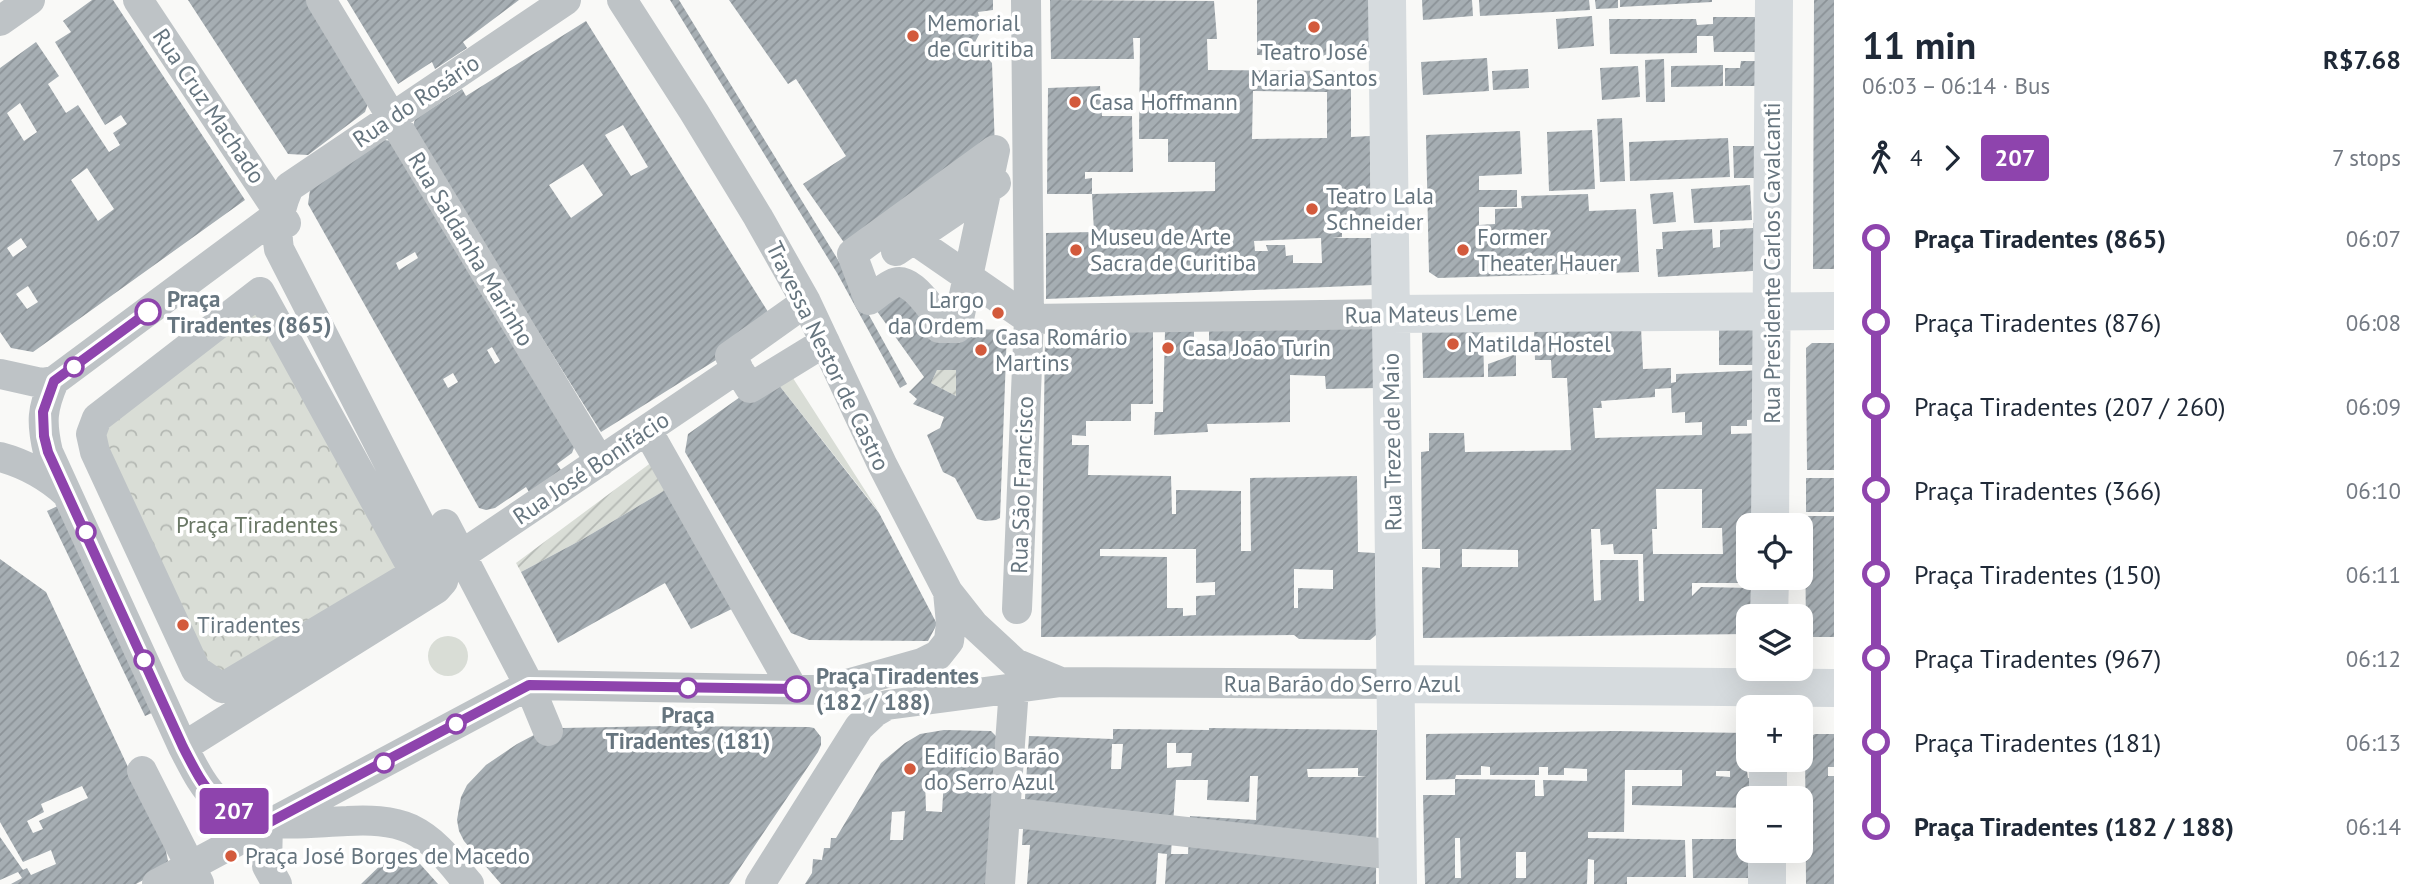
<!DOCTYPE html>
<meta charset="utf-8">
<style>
body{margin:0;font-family:"PT Sans",sans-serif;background:#f6f6f7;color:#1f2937;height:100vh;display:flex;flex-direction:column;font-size:26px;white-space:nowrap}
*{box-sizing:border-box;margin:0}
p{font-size:23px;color:#747a83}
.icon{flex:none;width:38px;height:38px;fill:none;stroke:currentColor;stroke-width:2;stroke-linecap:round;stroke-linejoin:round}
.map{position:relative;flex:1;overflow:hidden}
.details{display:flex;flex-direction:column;background:#fff;width:595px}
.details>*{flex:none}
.badge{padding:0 14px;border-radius:5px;font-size:24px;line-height:46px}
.buttons{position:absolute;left:1736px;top:513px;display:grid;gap:14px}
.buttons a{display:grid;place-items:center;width:77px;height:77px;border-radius:14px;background:#fff;box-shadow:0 7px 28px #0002;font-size:35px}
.map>.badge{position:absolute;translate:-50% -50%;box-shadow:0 0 0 4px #fff}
.legs{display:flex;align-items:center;gap:10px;height:77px;padding:0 28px;font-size:23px}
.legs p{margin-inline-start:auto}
.headline{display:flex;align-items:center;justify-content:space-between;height:119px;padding:0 28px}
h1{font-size:38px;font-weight:600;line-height:52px}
ul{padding:0 28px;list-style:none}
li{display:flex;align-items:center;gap:24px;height:84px;font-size:26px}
li i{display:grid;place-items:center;width:10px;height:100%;margin:0 9px;background:currentColor}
li i::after{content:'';width:18px;height:18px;margin:-9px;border:5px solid;border-radius:50%;background:#fff}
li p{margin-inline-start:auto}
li:first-child i{background:linear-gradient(#0000 50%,currentColor 0)}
li:last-child i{background:linear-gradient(currentColor 50%,#0000 0)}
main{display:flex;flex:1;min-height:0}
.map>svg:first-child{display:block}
.grass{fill:#d9ddd6}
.forest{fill:url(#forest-crowns)}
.garden{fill:url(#garden-furrows)}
.building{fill:url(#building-hatch);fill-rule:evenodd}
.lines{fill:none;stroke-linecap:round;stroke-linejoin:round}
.minor{stroke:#bec3c6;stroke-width:30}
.major{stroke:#d6dbde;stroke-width:38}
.line-1-casing{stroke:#fff;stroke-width:16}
.line-1{stroke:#8e44ad;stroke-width:10}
.poi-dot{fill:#d35a3c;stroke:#fff;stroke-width:2.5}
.stop-1-dot{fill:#fff;stroke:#8e44ad;stroke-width:3.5}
.labels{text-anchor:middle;stroke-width:7;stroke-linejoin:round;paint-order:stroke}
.poi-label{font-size:23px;fill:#66757f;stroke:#fff;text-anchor:start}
.street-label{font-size:23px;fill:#66757f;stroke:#fff}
.stop-label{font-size:23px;font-weight:bold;fill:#66757f;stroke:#fff;text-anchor:start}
.park-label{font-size:23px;fill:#697765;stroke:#fff}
</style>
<main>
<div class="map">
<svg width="1834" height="884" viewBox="0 0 1834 884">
<defs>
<pattern id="forest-crowns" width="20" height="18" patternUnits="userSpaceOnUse" patternTransform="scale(1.75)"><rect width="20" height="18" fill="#d9ddd6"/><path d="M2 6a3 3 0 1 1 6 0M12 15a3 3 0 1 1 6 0" fill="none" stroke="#b4b8b3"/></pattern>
<pattern id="garden-furrows" width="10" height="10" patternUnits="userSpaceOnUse" patternTransform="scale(1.75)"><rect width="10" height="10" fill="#d9ddd6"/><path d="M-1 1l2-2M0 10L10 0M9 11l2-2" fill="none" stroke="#b4b8b3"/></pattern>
<pattern id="building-hatch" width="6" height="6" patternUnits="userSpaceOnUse" patternTransform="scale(1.75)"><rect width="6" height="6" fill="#a6aeb3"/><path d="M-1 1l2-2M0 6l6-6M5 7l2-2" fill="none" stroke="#8b9297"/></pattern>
</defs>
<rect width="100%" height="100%" fill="#f9f9f7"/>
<path class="grass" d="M771,375H791L879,512Z
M428 656a20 20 0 1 1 40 0a20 20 0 1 1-40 0Z"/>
<path class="forest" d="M260,292L415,573L222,688L196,670L97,418Z"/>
<path class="garden" d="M937,370H956V396L931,383Z
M656,459L672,486L583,539L521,572L516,563Z"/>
<path class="building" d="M92,0H113L245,200L33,352L11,348L0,332V68L36,42L59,76L48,84L66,113L78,105L109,152L120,145L113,133L127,124L121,115L105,125L55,42L71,32L63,21ZM20,103L37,132L24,141L7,113ZM87,168L114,209L98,221L71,180ZM21,238L27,247L13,257L7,248ZM28,286L38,302L27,309L16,294Z
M188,0H312L371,95L365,112L308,155L288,154Z
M347,0H519L463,42L467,48L435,69L432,62L398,84Z
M670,0H679L843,268L907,384L900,388L837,273Z
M729,0H993V10L978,12L982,29L974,44L992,63L995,150L852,254L803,184L846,156L796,79L788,84Z
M1050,0L1214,1L1217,39H1207L1208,70L1351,71V137L1370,136L1371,228L1342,230V237L1332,238H1372L1373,285L1046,299V233L1094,232L1092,194L1215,191V162H1168V139H1139L1140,38H1133L1134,59H1051ZM1253,91L1327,92V138L1252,139ZM1321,238L1322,263H1293V255L1286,256L1285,245H1266L1268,251H1255L1254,241Z
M1257,0H1370L1372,56L1257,55Z
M1422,0H1472L1473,16L1423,20Z
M1479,0H1589L1590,10L1480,16Z
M1595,0H1618V8L1596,9Z
M1620,0H1712V2L1620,7Z
M1814,0H1834V269H1813Z
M1592,16L1594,46L1558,49L1556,19Z
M1713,17H1757V52H1714L1713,36H1697V53L1610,54L1609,19H1696L1697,25L1713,24Z
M586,21L775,323L601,432L412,130L415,119L462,89L466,96ZM623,125L648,167L631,176L605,135ZM583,164L603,195L571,218L549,185Z
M1487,58L1489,91L1423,95L1421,62Z
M1664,59L1665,102H1646L1645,60Z
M1741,61H1768V86H1725V68H1740Z
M1723,65V86L1671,87V66Z
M1638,66L1640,97L1602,100L1600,68Z
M1528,69L1529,88L1493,90L1492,71Z
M1100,86L1102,116H1132L1133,172H1085V179L1092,178V194H1047L1048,88Z
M1622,118L1625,181L1600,182L1597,119Z
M1592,130L1595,189L1549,191L1547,132Z
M1520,131L1522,174L1479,176V190H1517V207H1479V225L1495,224V209L1522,208L1521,196L1588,194L1589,211L1636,209L1639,272L1438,278L1429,272L1426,135Z
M1728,138L1730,177L1630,181L1629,142Z
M384,140L400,142L575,445L572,453L557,464L561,470L529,492L526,487L495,508L486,510L479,508L308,204L310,190ZM415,252L418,258L399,270L396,263ZM492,347L500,361L495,364L487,350ZM453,373L458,382L448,388L443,379Z
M1733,146H1758L1759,178H1734Z
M1750,185L1752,220L1694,223L1691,189Z
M1673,192L1676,222L1653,224L1650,194Z
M1753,223H1765L1768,270L1658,277L1656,249H1663L1662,232L1712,229L1713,248L1720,247V230L1753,228Z
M894,282L939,328L1007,330L1000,518L996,520L985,521L977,519L955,478L943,472L927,435L940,428L944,417L913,404L917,399L909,392L924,377L869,300ZM937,370H956V396L931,383Z
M1764,325L1765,365H1719V326Z
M1641,327L1643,369L1671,368V383L1676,382V374L1764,370L1763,419L1747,420V426H1731V434L1764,433L1765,525H1748V578H1765L1764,616H1748V634L1423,638L1422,567L1440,568V549H1422L1421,452L1429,451V433H1464L1465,452L1571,450L1567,378H1552L1551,360H1535L1534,328ZM1671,388L1672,413L1685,412V423L1702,422V435L1595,438L1593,408H1602L1601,401L1655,397V389ZM1656,489H1702V528H1722L1723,554H1653L1652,529H1657ZM1591,529H1600L1601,545L1613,544L1614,554H1643L1644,601H1639L1638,560H1600L1601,600L1594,601ZM1462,549L1518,550V567H1462ZM1692,583H1752V588L1701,587L1692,596Z
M1376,328L1378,388L1326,389L1325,376L1290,375V422L1207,424L1208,432L1154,435L1155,412H1163L1165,331L1194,330V343H1209V331Z
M1422,328H1483L1484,377L1423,378Z
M1051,330H1153V404H1131V421H1086V436L1072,435V445H1089L1088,475L1171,476L1172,514H1176V490L1241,491V551H1251L1250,478L1357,476L1358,552L1375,553L1376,635L1370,640L1299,639L1294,635L1041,637L1045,336ZM1100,549H1196V583L1215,582V595L1196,596V615L1183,616V608H1167V557L1100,556ZM1294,569L1333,570V589L1298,588V608H1294Z
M1812,343H1834V470H1807L1806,348Z
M1516,354V376L1488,377V364Z
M771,375L879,513L937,624L928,641L809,640L791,633L685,452L688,434Z
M1806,478H1834V512H1806Z
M672,486L740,605L691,629L665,583L558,643L521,572L583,539Z
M62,504L161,709L145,716L47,511Z
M1805,516H1834V637H1806Z
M0,559L46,592L165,846L168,861L164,869L136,884H11L22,878L18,872L0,880V837L23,870L27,868L31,875L56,864L51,850L23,862L0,822ZM82,786L88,798L39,821L43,829L33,833L27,821L44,812L41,804Z
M666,726L809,727L814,728L821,737V745L818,752L729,884H501L464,841L459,831L457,820L461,797L467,785L486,765L517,744L534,735L562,728Z
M1209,728L1377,730L1376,884H1165L1167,854L1158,853L1156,884H1027L1030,845H1022L1029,736L1113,739V729L1209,730ZM1167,743H1176V753H1192L1191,766L1167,768ZM1112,744H1123L1121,769H1111ZM1358,768V776L1367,777H1308L1307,769ZM1250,776H1258L1256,820L1190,816L1188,854H1171L1176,780H1208L1207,800L1249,802Z
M944,730L991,731L1000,740L989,884H805L812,873L813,859L822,860L824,848H830L831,838H836L881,763L905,743L920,734ZM925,779H944L942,812L926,811ZM905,811L903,840H890L892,812Z
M1614,731L1748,733V760H1759V772L1747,771L1748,778H1757V798H1748V808L1632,805V786H1682V770H1625L1624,832H1588V838L1685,840L1686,877H1627V884H1594V860L1588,859L1587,884H1425L1423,795H1455V779L1426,780V734ZM1481,766L1490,767V775H1539V767H1548V775H1564V768L1587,769V781L1543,780L1544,796H1535V780L1455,779L1456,775H1481ZM1716,771H1730V777L1716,776ZM1455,838H1460L1461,878H1455ZM1516,852H1526V878H1516Z
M1815,734H1834V767H1828V776H1834V884H1806L1805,744L1809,737Z
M1692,839H1748V850L1756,878H1693Z
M401,852L412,855L438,884H361L390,856Z"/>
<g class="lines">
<path class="minor" d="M138,0L286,223
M321,0L600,462
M622,0L694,112L758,217L806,302L882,464L948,592L974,625L1015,663L1061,682
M0,21L30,0
M995,150L957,328H939L942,321C930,309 911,274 892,284C884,288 876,295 869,300L852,254Z
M913,239L1029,319
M896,251L996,183
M260,292L415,573L222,688L196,670L95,452L91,434L97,418Z
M806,302L730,356L750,388L825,342
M1029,319L1391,314
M0,374L41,383L54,381L280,213
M54,381C42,409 41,422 48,452L183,747C193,766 202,786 218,801C250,833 307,822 347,821C368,820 391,820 411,829C436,841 452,864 469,884
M647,430L793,689
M0,457C26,464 46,475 66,493
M445,524L529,685L548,731
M445,566L738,368
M1017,609L1029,319L1026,0
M183,747L436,589L443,581L445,573L279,249C275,227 280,207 289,187L566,0
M142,771L199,883
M1005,812L1397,855
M268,823L267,866L277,884
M157,884L529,685L826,690L922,663L938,655L949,641L951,623L948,592
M760,884L859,727L875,712L887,705L1061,682L1395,684
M1000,884L1014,688"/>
<path class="major" d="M1387,0L1398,884
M1391,314L1834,311
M1770,525L1774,0
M1769,616L1770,578
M1395,684L1834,688
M1768,798V760
M1767,884V850"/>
</g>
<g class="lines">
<defs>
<path id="line-1" d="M148,312L54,381L43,412L44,436L48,452L183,747C208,796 215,807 268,823L529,685L797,689"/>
</defs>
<use href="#line-1" class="line-1-casing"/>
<use href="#line-1" class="line-1"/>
</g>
<g class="poi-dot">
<circle cx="1314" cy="27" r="7"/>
<circle cx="913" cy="36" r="7"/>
<circle cx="1075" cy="102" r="7"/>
<circle cx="1312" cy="209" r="7"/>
<circle cx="1076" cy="250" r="7"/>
<circle cx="1463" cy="250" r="7"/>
<circle cx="998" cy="313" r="7"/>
<circle cx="1453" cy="344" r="7"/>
<circle cx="1168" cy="348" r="7"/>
<circle cx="981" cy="350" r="7"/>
<circle cx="183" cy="625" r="7"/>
<circle cx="910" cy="769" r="7"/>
<circle cx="231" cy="856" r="7"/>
</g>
<g class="stop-1-dot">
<circle cx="148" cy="312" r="12"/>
<circle cx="74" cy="367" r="9"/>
<circle cx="86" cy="532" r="9"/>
<circle cx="144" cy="660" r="9"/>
<circle cx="688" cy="688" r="9"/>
<circle cx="797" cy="689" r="12"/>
<circle cx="456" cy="724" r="9"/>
<circle cx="384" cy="763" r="9"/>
</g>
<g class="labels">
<g class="poi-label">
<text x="927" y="31">Memorial<tspan x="927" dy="26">de Curitiba</tspan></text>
<text x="1314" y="60" text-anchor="middle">Teatro José<tspan x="1314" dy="26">Maria Santos</tspan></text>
<text x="1089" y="110">Casa Hoffmann</text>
<text x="1326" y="204">Teatro Lala<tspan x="1326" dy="26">Schneider</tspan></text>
<text x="1090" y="245">Museu de Arte<tspan x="1090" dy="26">Sacra de Curitiba</tspan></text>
<text x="1477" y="245">Former<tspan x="1477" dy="26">Theater Hauer</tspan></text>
<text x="984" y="308" text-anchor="end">Largo<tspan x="984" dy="26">da Ordem</tspan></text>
<text x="995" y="345">Casa Romário<tspan x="995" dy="26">Martins</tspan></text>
<text x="1467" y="352">Matilda Hostel</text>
<text x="1182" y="356">Casa João Turin</text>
<text x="197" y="633">Tiradentes</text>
<text x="924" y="764">Edifício Barão<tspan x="924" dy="26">do Serro Azul</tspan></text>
<text x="245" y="864">Praça José Borges de Macedo</text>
</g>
<g class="street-label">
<text transform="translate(416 101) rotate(-34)" y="8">Rua do Rosário</text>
<text transform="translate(209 106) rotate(56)" y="8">Rua Cruz Machado</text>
<text transform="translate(471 249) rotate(59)" y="8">Rua Saldanha Marinho</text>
<text transform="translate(1772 263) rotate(-90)" y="8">Rua Presidente Carlos Cavalcanti</text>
<text transform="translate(1431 314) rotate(-1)" y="8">Rua Mateus Leme</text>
<text transform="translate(828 356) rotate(64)" y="8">Travessa Nestor de Castro</text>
<text transform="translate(1392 442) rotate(-91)" y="8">Rua Treze de Maio</text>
<text transform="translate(591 468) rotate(-34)" y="8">Rua José Bonifácio</text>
<text transform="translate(1022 485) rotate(-88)" y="8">Rua São Francisco</text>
<text x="1342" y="692">Rua Barão do Serro Azul</text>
</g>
<g class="stop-label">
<text x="167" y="307">Praça<tspan x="167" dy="26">Tiradentes (865)</tspan></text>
<text x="816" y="684">Praça Tiradentes<tspan x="816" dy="26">(182 / 188)</tspan></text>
<text x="688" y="723" text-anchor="middle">Praça<tspan x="688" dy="26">Tiradentes (181)</tspan></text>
</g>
<g class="park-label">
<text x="257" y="533">Praça Tiradentes</text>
</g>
</g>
</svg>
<div class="buttons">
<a><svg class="icon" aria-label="locate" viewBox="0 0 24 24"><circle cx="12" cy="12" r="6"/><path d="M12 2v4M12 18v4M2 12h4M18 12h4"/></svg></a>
<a><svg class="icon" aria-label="layers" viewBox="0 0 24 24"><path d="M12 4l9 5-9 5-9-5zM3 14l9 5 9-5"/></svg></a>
<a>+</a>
<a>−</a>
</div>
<b class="badge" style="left:234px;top:811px;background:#8e44ad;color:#fff">207</b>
</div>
<section class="details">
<div class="headline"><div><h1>11 min</h1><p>06:03 – 06:14 · Bus</p></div><b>R$7.68</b></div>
<div class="legs"><svg class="icon" aria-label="walk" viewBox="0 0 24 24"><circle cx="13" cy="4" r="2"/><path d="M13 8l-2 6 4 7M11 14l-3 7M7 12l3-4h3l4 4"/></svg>4<svg class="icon" aria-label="forward" viewBox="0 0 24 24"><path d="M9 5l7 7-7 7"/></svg><b class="badge" style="background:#8e44ad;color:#fff">207</b><p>7 stops</p></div>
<ul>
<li><i style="color:#8e44ad"></i><b>Praça Tiradentes (865)</b><p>06:07</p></li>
<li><i style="color:#8e44ad"></i><span>Praça Tiradentes (876)</span><p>06:08</p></li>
<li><i style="color:#8e44ad"></i><span>Praça Tiradentes (207 / 260)</span><p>06:09</p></li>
<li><i style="color:#8e44ad"></i><span>Praça Tiradentes (366)</span><p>06:10</p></li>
<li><i style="color:#8e44ad"></i><span>Praça Tiradentes (150)</span><p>06:11</p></li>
<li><i style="color:#8e44ad"></i><span>Praça Tiradentes (967)</span><p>06:12</p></li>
<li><i style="color:#8e44ad"></i><span>Praça Tiradentes (181)</span><p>06:13</p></li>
<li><i style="color:#8e44ad"></i><b>Praça Tiradentes (182 / 188)</b><p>06:14</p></li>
</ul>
</section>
</main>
